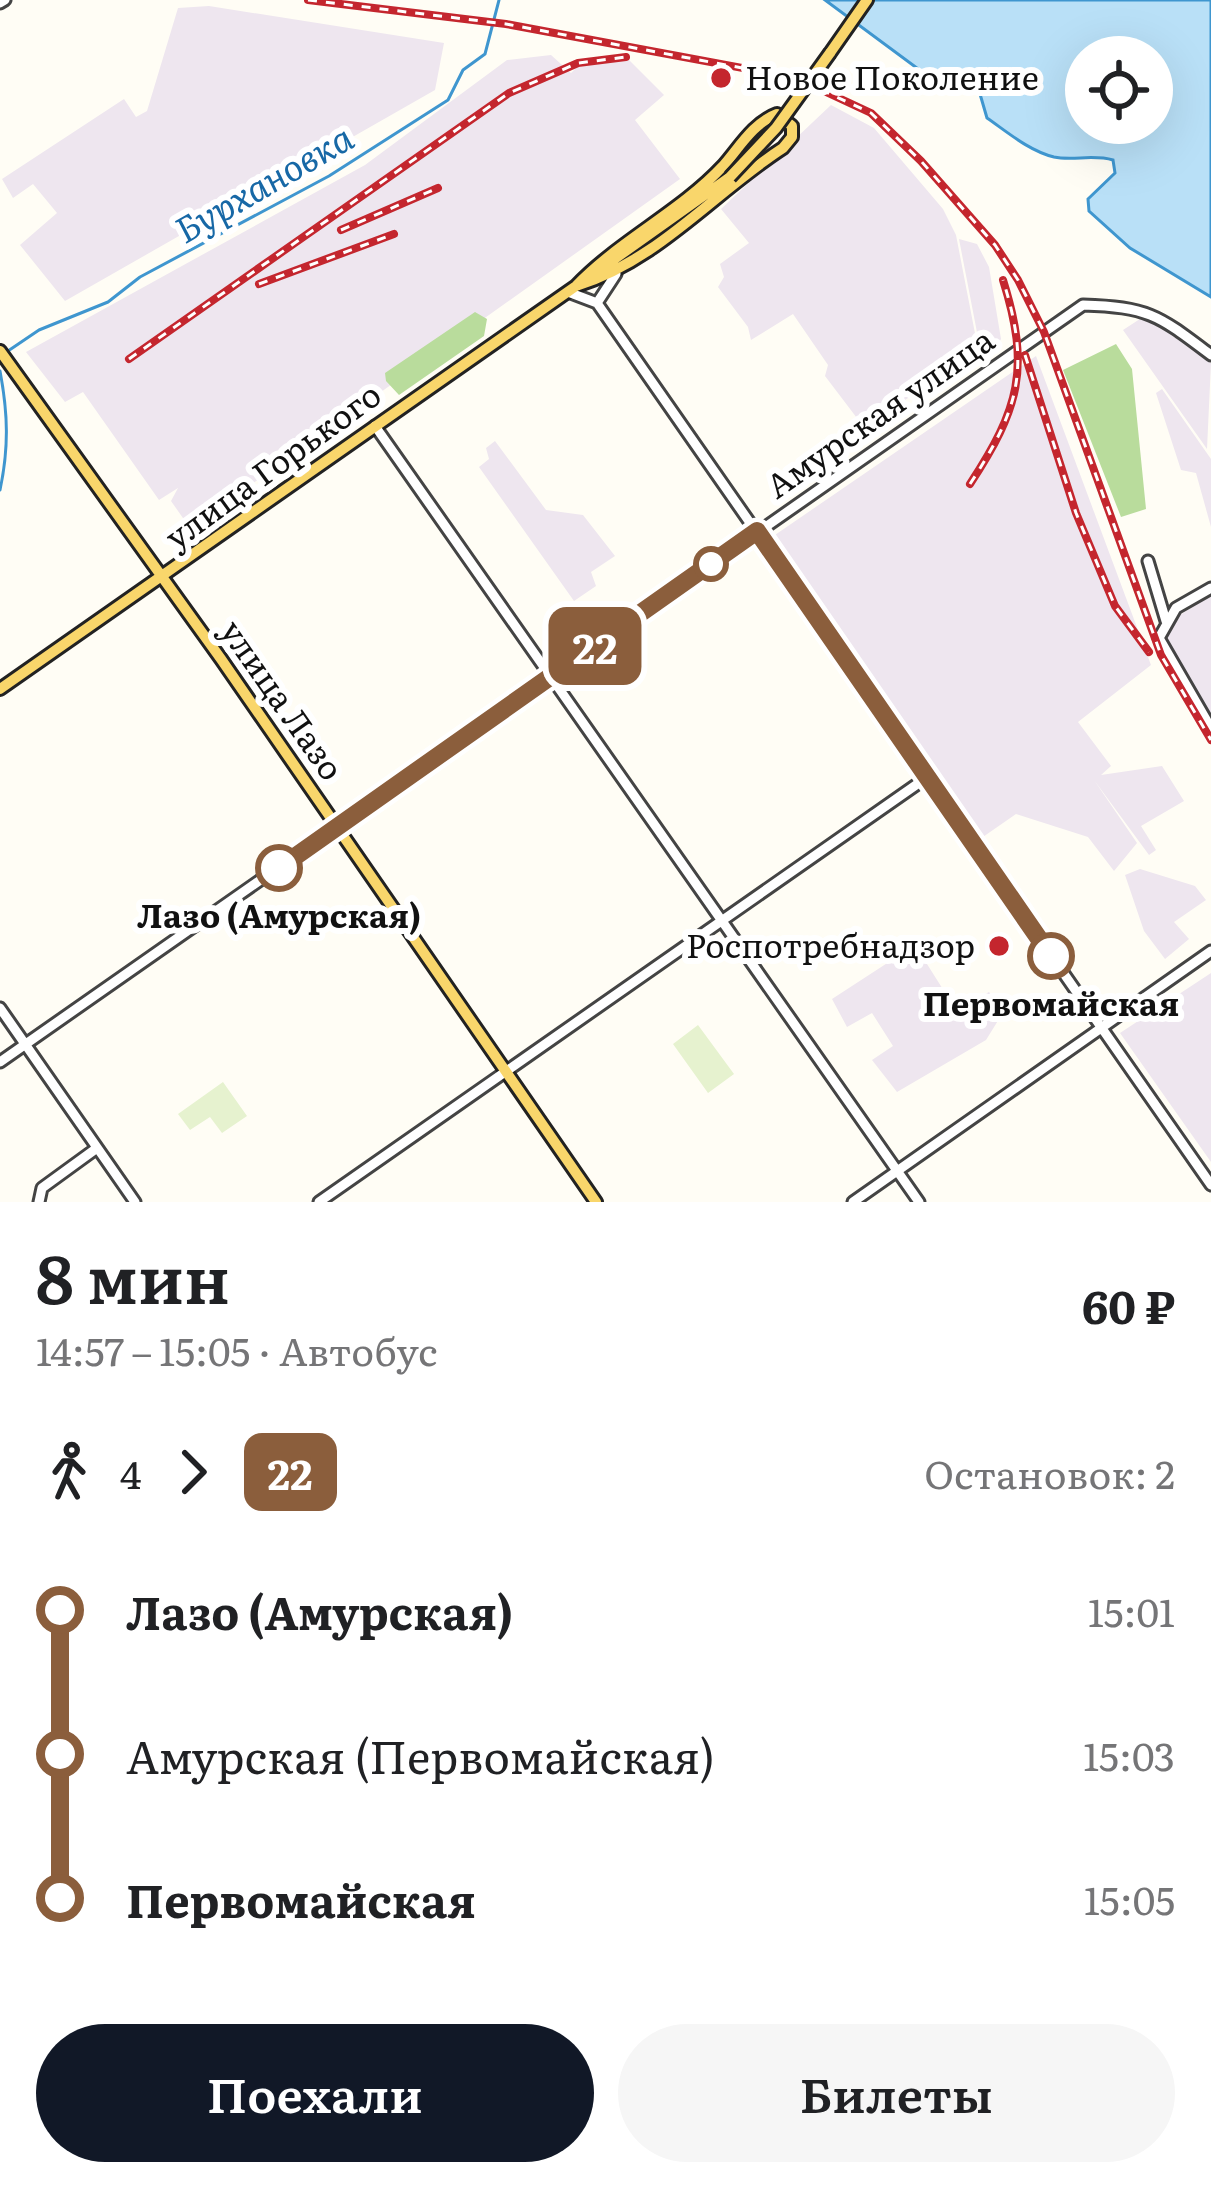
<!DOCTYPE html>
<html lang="ru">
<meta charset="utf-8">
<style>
body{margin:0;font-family:Literata,serif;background:#f6f6f6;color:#202124;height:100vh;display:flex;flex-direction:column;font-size:45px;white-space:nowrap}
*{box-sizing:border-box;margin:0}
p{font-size:39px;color:#757577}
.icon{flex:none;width:66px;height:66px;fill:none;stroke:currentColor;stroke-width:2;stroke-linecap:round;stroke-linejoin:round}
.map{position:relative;height:1202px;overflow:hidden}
.side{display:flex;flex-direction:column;background:#fff;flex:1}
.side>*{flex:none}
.badge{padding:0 24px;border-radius:18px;font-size:42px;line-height:78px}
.fabs{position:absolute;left:1065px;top:36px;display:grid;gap:24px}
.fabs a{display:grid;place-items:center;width:108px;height:108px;border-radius:50%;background:#fff;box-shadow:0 12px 48px #0002;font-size:60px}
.map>.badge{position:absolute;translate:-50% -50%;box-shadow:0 0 0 6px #fff}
.legs{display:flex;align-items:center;gap:18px;height:132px;padding:0 36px;font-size:39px}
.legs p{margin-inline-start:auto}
.summary{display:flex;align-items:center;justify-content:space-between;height:204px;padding:0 36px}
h1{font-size:66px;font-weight:600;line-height:90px}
.primary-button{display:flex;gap:24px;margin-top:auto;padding:24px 36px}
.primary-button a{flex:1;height:138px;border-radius:72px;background:#111827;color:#fff;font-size:48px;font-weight:600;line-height:138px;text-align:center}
.primary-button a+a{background:#f6f6f6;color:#202124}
ul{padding:0 36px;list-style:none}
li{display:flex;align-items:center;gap:42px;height:144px;font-size:45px}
li i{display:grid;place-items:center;width:18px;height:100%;margin:0 15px;background:currentColor}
li i::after{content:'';width:30px;height:30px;margin:-15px;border:9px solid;border-radius:50%;background:#fff}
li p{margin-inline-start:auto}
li:first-child i{background:linear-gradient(#0000 50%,currentColor 0)}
li:last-child i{background:linear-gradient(currentColor 50%,#0000 0)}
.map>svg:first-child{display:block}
.industrial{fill:#eee6ef}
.forest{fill:#b9dc9c}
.pitch{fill:#e6f2cf}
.water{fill:#b9e0f7;stroke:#3f96cf;stroke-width:3;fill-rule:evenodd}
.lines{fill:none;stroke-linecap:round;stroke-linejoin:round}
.stream{stroke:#3f96cf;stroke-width:3}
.minor-casing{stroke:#444;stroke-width:15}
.major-casing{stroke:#222;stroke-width:16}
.minor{stroke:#fff;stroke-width:9}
.major{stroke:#f9d66b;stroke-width:10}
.rail-casing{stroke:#c4262e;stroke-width:8}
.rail{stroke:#fff;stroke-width:3;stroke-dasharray:9;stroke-linecap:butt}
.major-bridge-casing{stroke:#222;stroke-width:16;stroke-linecap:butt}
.major-bridge{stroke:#f9d66b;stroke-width:10}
.line-1-casing{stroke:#fff;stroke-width:27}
.line-1{stroke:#8b5e3c;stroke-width:18}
.poi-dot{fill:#c4262e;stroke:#fff;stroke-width:4.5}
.stop-1-dot{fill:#fff;stroke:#8b5e3c;stroke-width:6}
.labels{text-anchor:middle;stroke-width:12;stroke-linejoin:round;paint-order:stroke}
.poi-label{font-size:33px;fill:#111;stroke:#fff;text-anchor:start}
.street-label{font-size:33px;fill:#111;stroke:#fff}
.stop-label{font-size:33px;font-weight:bold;fill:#111;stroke:#fff}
.water-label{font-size:36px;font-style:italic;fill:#1768a6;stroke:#fff}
</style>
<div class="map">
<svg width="1211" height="1202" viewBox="0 0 1211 1202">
<rect width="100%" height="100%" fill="#fffdf5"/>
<path class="industrial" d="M209,6L444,43L435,90L65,301L20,245L57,213L33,184L13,198L2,179L124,99L136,117L147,111L178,8Z
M551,55L571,73L577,67L629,60L664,95L635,120L680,179L190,528L171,501L178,488L159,500L83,392L65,402L26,352L365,165L507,60Z
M831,105L874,128L943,209L956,235L979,354L863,426L825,376L828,365L793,314L751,340L748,327L718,287L724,277L720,264L749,243L721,209Z
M959,239L977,244L989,267L1001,339L993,352L981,353Z
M1146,315L1211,363L1207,449L1123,330Z
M1036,356L1151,665L1078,722L1111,766L1101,775L1162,766L1184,801L1141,826L1156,850L1149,855L1094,780L1137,843L1114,871L1088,837L1016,814L980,839L772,537Z
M1162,389L1211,459V527L1196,473L1181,470L1156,393Z
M495,441L546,510L583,515L615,556L591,572L596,586L574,601L479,467L489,459L486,448Z
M1211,594V720L1166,641L1170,622Z
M1140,869L1195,886L1206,900L1174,922L1189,939L1165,959L1144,931L1125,875Z
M915,945L956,1010L989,992L1004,1011L986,1040L897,1092L872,1060L893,1046L872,1013L847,1027L832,999Z
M1211,973V1162L1120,1033Z"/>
<path class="forest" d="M475,312L487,319L484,336L399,395L386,381L385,373Z
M1116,344L1132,369L1146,509L1121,517L1063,370Z"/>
<path class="pitch" d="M698,1025L734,1074L708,1093L673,1044Z
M223,1082L247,1116L222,1133L210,1117L190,1130L178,1114Z"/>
<path class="water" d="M825,0H1211V297L1130,248L1089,211L1088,199L1115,173L1113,160C1093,154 1073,161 1054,157C1029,151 1006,131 987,118L980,94L954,77H929ZM1086,57H1152V123H1086Z"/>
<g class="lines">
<path class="stream" d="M5,353L39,330L108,302L140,277L329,176L448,100L463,70L485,54L499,0
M0,371C8,413 9,448 0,490"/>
<defs>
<path id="minor" d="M0,3L5,0
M568,292L597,303L1211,1185
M597,303L616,274
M375,426L919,1202
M1148,561L1166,621
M1211,588L1176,608L1159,638L1211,728
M0,1008L135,1202
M0,1062L1083,305C1150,307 1159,316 1211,355
M39,1202L42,1188L97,1148
M319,1202L926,778
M853,1202L1211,951"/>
<path id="major" d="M830,53L867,0
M599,270L730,177
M0,351L221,659L596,1202
M0,689L576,286C620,240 680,212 723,166C739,148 753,123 777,114L792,126V137L783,148C712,194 659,260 576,286"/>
</defs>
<use href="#minor" class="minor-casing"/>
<use href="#major" class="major-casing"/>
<use href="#minor" class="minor"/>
<use href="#major" class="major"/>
<defs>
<path id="rail" d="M308,0L506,24L796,78L871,113L921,161L995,245L1018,280L1044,332L1161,655L1211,740
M341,230L438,188
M259,284L394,234
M1025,355L1076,513L1115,606L1149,652
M129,359L509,93L578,63L626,57
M970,484C1019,409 1031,369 1003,280"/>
</defs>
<use href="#rail" class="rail-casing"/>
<use href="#rail" class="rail"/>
<defs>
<path id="major-bridge" d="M730,177L776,128L830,53"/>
</defs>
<use href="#major-bridge" class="major-bridge-casing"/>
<use href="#major-bridge" class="major-bridge"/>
</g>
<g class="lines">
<defs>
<path id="line-1" d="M279,868L757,531L1051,956"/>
</defs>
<use href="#line-1" class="line-1-casing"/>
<use href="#line-1" class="line-1"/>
</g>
<g class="poi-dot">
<circle cx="721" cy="78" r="12"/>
<circle cx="999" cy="946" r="12"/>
</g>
<g class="stop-1-dot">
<circle cx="711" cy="564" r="15"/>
<circle cx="279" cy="868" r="21"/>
<circle cx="1051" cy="956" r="21"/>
</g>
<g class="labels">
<g class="poi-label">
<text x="745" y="90">Новое Поколение</text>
<text x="975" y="958" text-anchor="end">Роспотребнадзор</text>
</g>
<g class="street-label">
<text transform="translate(880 413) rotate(-35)" y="12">Амурская улица</text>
<text transform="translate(273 466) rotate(-36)" y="12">улица Горького</text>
<text transform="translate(282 700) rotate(55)" y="12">улица Лазо</text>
</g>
<g class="stop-label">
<text x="279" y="928">Лазо (Амурская)</text>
<text x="1051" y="1016">Первомайская</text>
</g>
<g class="water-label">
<text transform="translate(264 184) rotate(-30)" y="13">Бурхановка</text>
</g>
</g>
</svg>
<div class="fabs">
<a><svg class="icon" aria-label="locate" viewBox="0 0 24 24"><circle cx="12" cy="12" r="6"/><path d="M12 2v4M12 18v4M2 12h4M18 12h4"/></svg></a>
</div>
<b class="badge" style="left:595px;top:646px;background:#8b5e3c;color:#fff">22</b>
</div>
<section class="side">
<div class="summary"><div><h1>8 мин</h1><p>14:57 – 15:05 · Автобус</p></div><b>60 ₽</b></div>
<div class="legs"><svg class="icon" aria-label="walk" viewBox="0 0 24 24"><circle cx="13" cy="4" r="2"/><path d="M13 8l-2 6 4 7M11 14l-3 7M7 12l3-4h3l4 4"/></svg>4<svg class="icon" aria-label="forward" viewBox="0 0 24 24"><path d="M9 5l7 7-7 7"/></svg><b class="badge" style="background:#8b5e3c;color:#fff">22</b><p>Остановок: 2</p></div>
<ul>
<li><i style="color:#8b5e3c"></i><b>Лазо (Амурская)</b><p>15:01</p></li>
<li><i style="color:#8b5e3c"></i><span>Амурская (Первомайская)</span><p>15:03</p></li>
<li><i style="color:#8b5e3c"></i><b>Первомайская</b><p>15:05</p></li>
</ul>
<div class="primary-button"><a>Поехали</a><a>Билеты</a></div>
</section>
